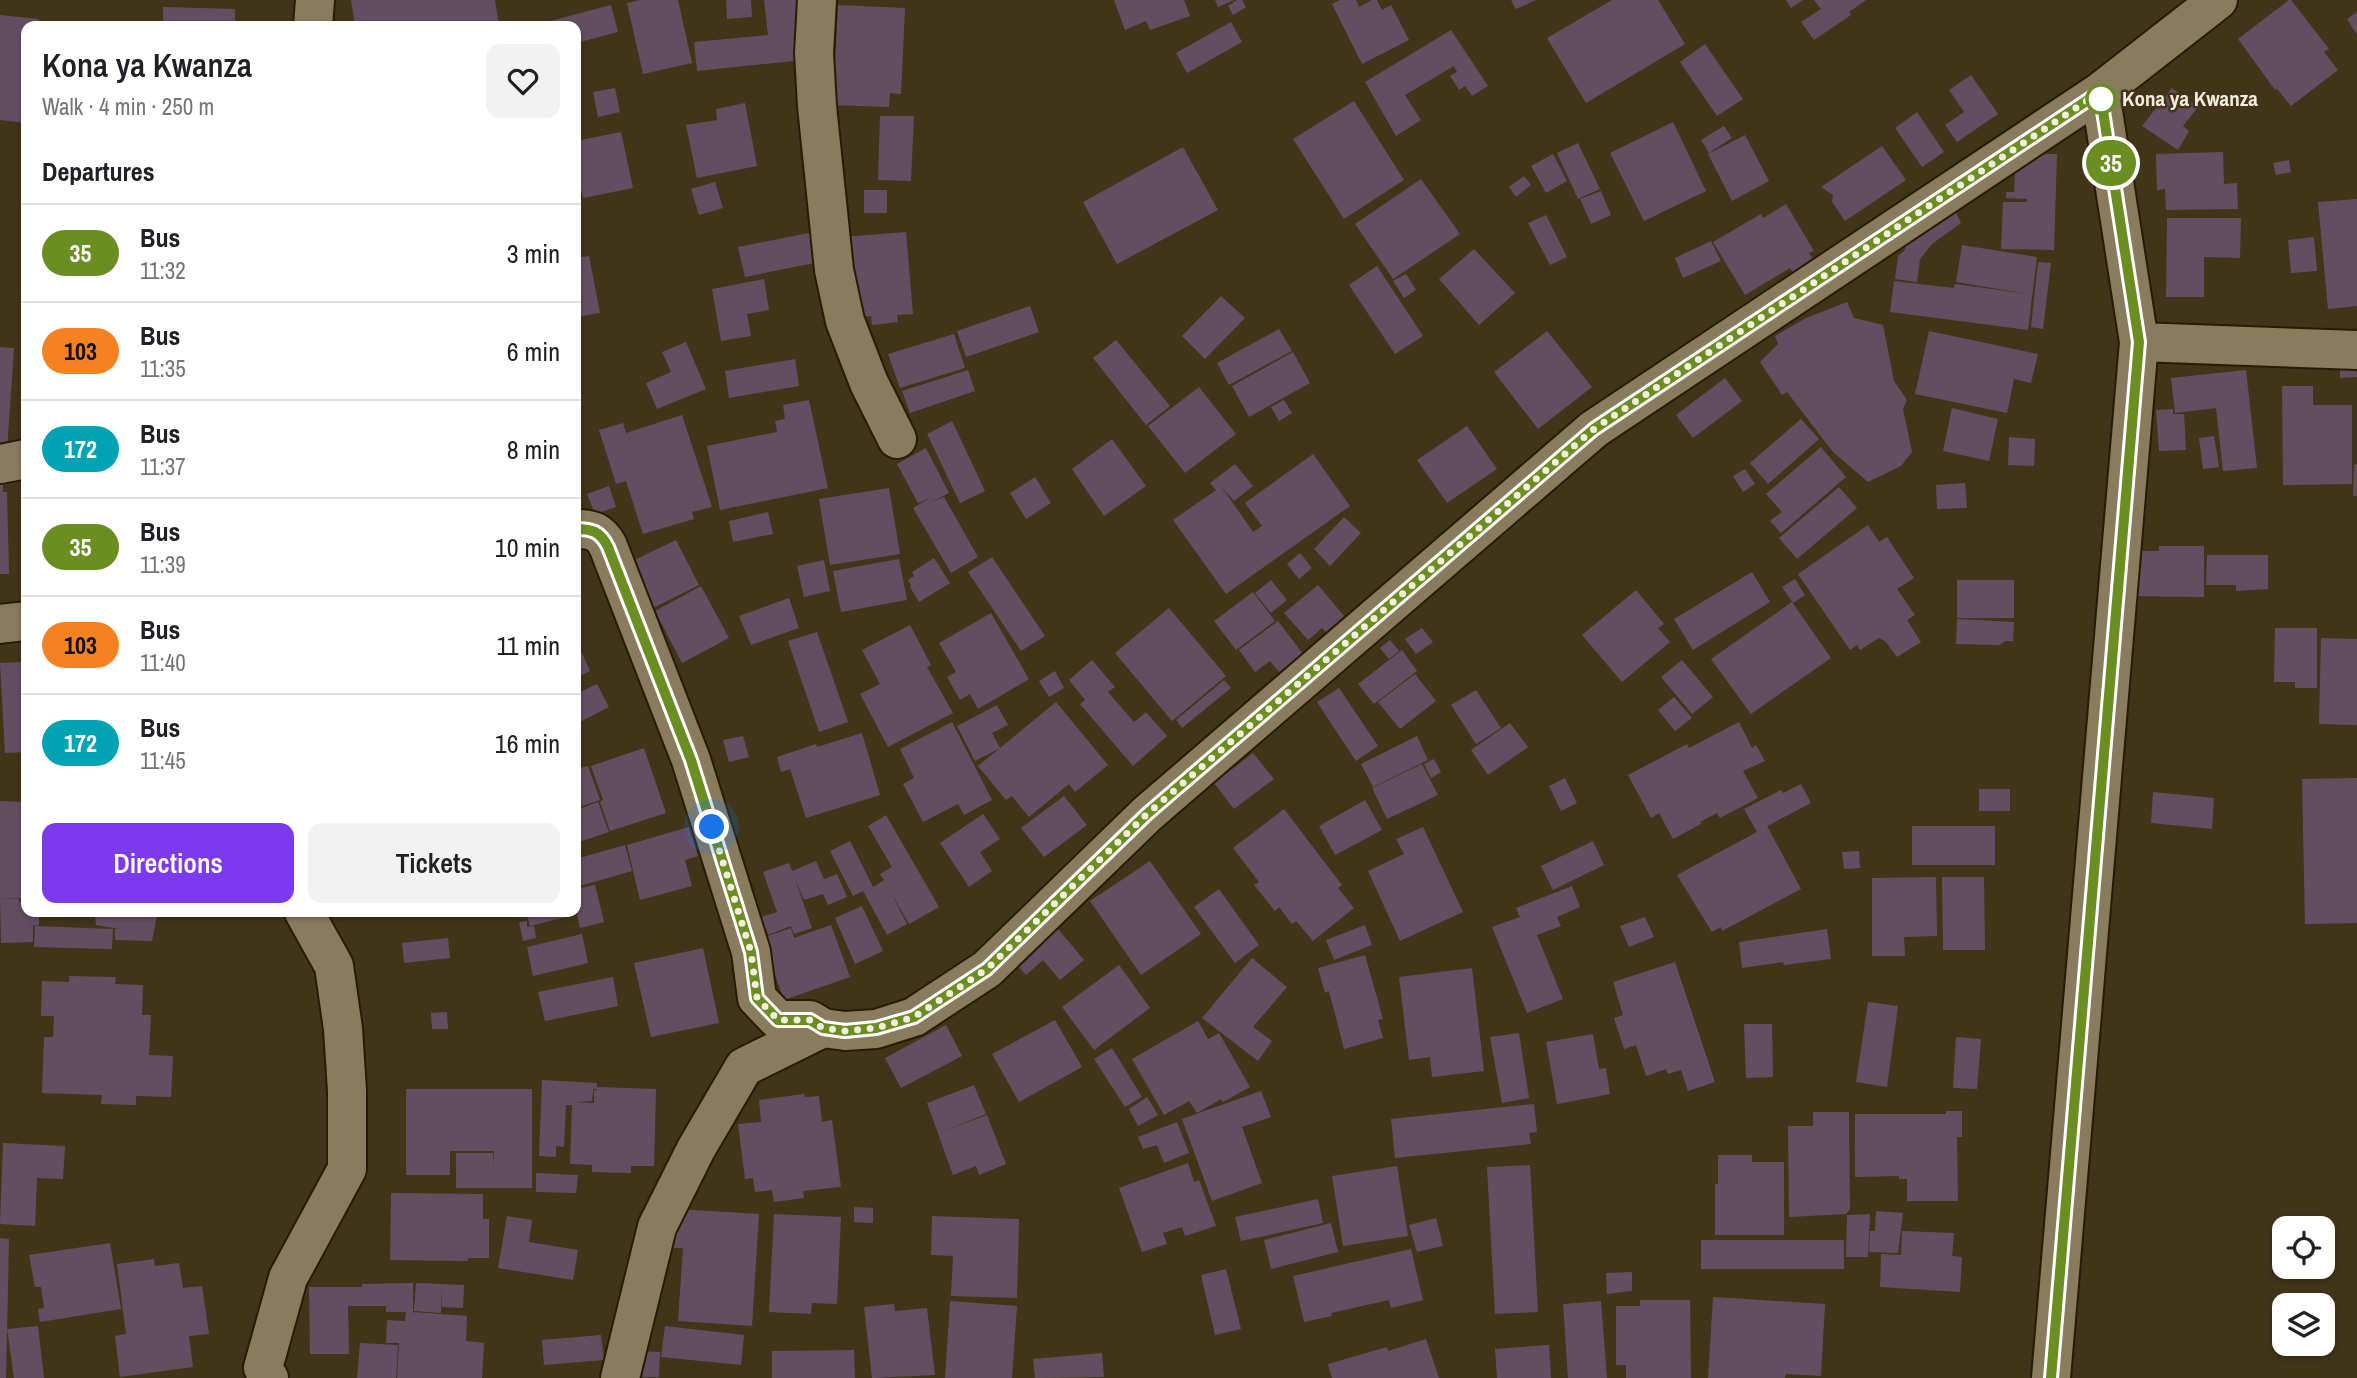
<!DOCTYPE html>
<meta charset="utf-8">
<style>
body{margin:0;font-family:"Archivo Narrow",sans-serif;background:#f2f2f2;color:#202124;height:100vh;display:flex;flex-direction:column;font-size:26px;white-space:nowrap}
*{box-sizing:border-box;margin:0}
p{font-size:23px;color:#757577}
.icon{flex:none;width:38px;height:38px;fill:none;stroke:currentColor;stroke-width:2;stroke-linecap:round;stroke-linejoin:round}
.map{position:relative;flex:1;overflow:hidden}
.details{position:absolute;left:21px;top:21px;width:560px;height:896px;display:flex;flex-direction:column;background:#fff;border-radius:14px;box-shadow:0 2px 5px #0004}
.details>*{flex:none}
.badge{padding:0 14px;border-radius:23px;font-size:24px;line-height:46px}
.buttons{position:absolute;left:2272px;top:1216px;display:grid;gap:14px}
.buttons a{display:grid;place-items:center;width:63px;height:63px;border-radius:14px;background:#fff;box-shadow:0 2px 5px #0004;font-size:35px}
.you{position:absolute;width:35px;height:35px;margin:-18px;border:5px solid #fff;border-radius:50%;background:#1a73e8;box-shadow:0 0 0 10px #1a73e833}
.map>.badge{position:absolute;translate:-50% -50%;box-shadow:0 0 0 4px #fff}
h2{padding:0 21px;font-size:26px;line-height:63px}
.round{display:grid;place-items:center;flex:none;width:74px;height:74px;border-radius:14px;background:#f2f2f2}
.summary{display:flex;align-items:center;justify-content:space-between;height:119px;padding:0 21px}
h1{font-size:33px;font-weight:600;line-height:52px}
.cta{display:flex;gap:14px;margin-top:auto;padding:14px 21px}
.cta a{flex:1;height:80px;border-radius:14px;background:#7c3aed;color:#fff;font-size:28px;font-weight:600;line-height:80px;text-align:center}
.cta a+a{background:#f2f2f2;color:#202124}
ul{padding:0;list-style:none}
li{display:flex;align-items:center;gap:21px;height:98px;padding:0 21px;border-top:2px solid #e0e0e0}
li div{flex:1}
li b{display:block;font-size:26px}
li em{font-style:normal}
li .badge{min-width:77px;font-weight:700;text-align:center}
.map>svg:first-child{display:block}
.building{fill:#654d61;fill-rule:evenodd}
.lines{fill:none;stroke-linecap:round;stroke-linejoin:round}
.minor-casing{stroke:#271c02;stroke-width:42}
.minor{stroke:#887b5e;stroke-width:38}
.line-casing{stroke:#fff;stroke-width:16}
.line{stroke:#6b8e23;stroke-width:10}
.walk{stroke:#f4ecdc;stroke-width:7;stroke-dasharray:0 12.6}
.stop-dot{fill:#fff;stroke:#6b8e23;stroke-width:3.5}
.labels{text-anchor:middle;stroke-width:5;stroke-linejoin:round;paint-order:stroke}
.stop-label{font-size:21px;font-weight:bold;fill:#f4ecdc;stroke:#403519;text-anchor:start}
</style>
<div class="map">
<svg width="2357" height="1378" viewBox="0 0 2357 1378">
<rect width="100%" height="100%" fill="#403519"/>
<path class="building" d="M351,0H495L499,26H355Z
M640,0H678L692,63L643,74L627,3Z
M726,0H751L752,17L727,19Z
M764,0H797L803,60L697,71L694,42L768,35Z
M1114,0H1184L1190,16L1150,30L1146,21L1125,30Z
M1215,0H1234L1218,7Z
M1237,0H1242L1246,7L1233,15L1228,6Z
M1340,0H1356L1359,7L1372,0H1377L1382,10L1391,5L1409,40L1362,64L1332,4Z
M1511,0H1536L1516,9Z
M1612,0H1658L1685,44L1586,103L1547,38Z
M1786,0H1803L1791,8Z
M1814,0H1866L1849,12L1851,15L1814,40L1801,22L1821,9Z
M2289,0H2291L2329,49L2324,52L2338,70L2291,106L2277,89L2275,90L2238,39Z
M611,5L618,32L576,43V26H539V24Z
M838,5L905,8L901,94L890,93L889,107L833,105Z
M163,7L235,9V26H163Z
M2357,12V35L2347,19Z
M0,15L39,19L38,26H26V123L0,120Z
M1231,22L1242,42L1187,73L1176,53Z
M1451,30L1488,86L1472,96L1465,86L1459,90L1450,76L1457,72L1454,66L1405,95L1421,120L1396,136L1365,82Z
M1705,44L1743,99L1717,116L1680,62Z
M1971,75L1998,114L1957,142L1945,125L1964,112L1949,90Z
M615,88L620,112L598,117L593,92Z
M2172,88L2198,107L2183,126L2189,131L2178,150L2142,126Z
M1354,101L1404,180L1344,219L1293,139Z
M745,103L757,166L697,178L686,125L717,120L716,109Z
M1917,112L1944,152L1922,167L1895,128Z
M880,116H914L911,181L878,180Z
M1673,122L1706,191L1644,221L1610,153Z
M1724,126L1732,138L1709,153L1701,140Z
M621,132L633,188L583,198L576,165V141Z
M1745,135L1769,181L1732,201L1708,154Z
M1578,143L1600,189L1578,199L1557,153Z
M1882,146L1906,180L1845,221L1832,202L1833,195L1821,187Z
M1183,147L1218,210L1117,264L1083,202Z
M2223,152L2224,184L2237,183L2238,209L2166,210L2165,189L2157,190L2156,154Z
M1553,154L1567,181L1546,193L1531,166Z
M2016,154H2057L2054,250L2001,249L2003,202H2027V199L2006,198V192H2014Z
M2289,160L2291,172L2276,175L2273,163Z
M1524,176L1531,185L1516,197L1509,187Z
M1421,179L1460,234L1393,279L1355,224Z
M715,182L723,208L699,215L691,189Z
M576,185L581,203L576,204Z
M864,190H887V213H864Z
M1601,191L1611,215L1591,224L1580,199Z
M2357,199V306L2328,309L2318,202Z
M1786,204L1814,251L1809,253L1816,263L1795,276L1790,268L1745,295L1713,242L1761,214L1763,218Z
M1954,209L1961,223L1932,244L1920,259L1917,282L1895,279L1898,256L1904,251L1907,244Z
M1546,215L1567,257L1550,265L1528,223Z
M2167,218H2241L2240,258L2204,257V297H2166Z
M814,232L819,262L745,277L738,247Z
M906,232L913,314L897,315L898,322L872,325L871,316L850,318L842,237Z
M2314,237L2317,271L2291,273L2288,240Z
M1711,241L1721,261L1683,278L1675,258Z
M1962,245L2037,257L2028,330L1890,312L1894,281L1954,288L1955,284L2029,294L1956,282Z
M1474,249L1515,293L1479,325L1439,279Z
M589,256L600,313L576,317V258Z
M2038,262L2051,263L2043,329L2031,327Z
M1377,266L1423,336L1395,354L1349,285Z
M1406,274L1416,290L1404,298L1393,281Z
M764,279L769,310L747,314L751,336L721,341L712,289Z
M1221,296L1245,318L1205,359L1182,336Z
M1847,302L1854,318L1883,325L1894,381L1907,400L1903,409L1912,452L1901,466L1868,482L1833,452L1787,392L1782,395L1760,362L1778,344L1775,336L1806,318Z
M1030,306L1039,332L966,357L957,331Z
M1279,329L1292,351L1229,385L1217,363Z
M1547,331L1592,387L1538,429L1494,372Z
M1929,331L2038,354L2031,383L2014,379L2007,413L1915,394Z
M954,334L965,368L900,388L888,354Z
M1116,340L1170,406L1146,425L1093,358Z
M686,342L706,389L657,409L646,383L671,372L662,352Z
M0,347L14,348L7,450L0,449Z
M1293,352L1310,383L1249,417L1232,386Z
M795,359L799,386L729,398L725,371Z
M2340,365H2356L2357,377L2340,378Z
M968,370L975,391L910,413L902,391Z
M2246,370L2257,468L2223,471L2216,408L2175,413L2171,378Z
M1725,378L1742,401L1693,438L1676,415Z
M2282,386H2313V405H2352V484L2283,485Z
M1199,387L1236,434L1185,473L1148,426Z
M809,400L828,488L720,510L707,446L777,432L775,421L785,419L783,405Z
M1284,400L1292,413L1279,421L1271,407Z
M1952,408L1998,419L1989,461L1943,451Z
M2173,409V414H2184L2186,450L2159,451L2156,410Z
M682,415L712,507L692,512L694,519L643,534L626,481L616,484L599,430L623,423L626,433Z
M1801,419L1819,439L1768,484L1750,463Z
M952,421L985,491L960,503L927,434Z
M1467,426L1497,469L1447,503L1417,460Z
M2214,436L2219,467L2203,469L2199,438Z
M2009,437L2035,439L2034,466L2008,465Z
M1112,439L1146,486L1104,516L1072,469Z
M1821,447L1846,477L1781,533L1770,521L1782,512L1766,494Z
M926,448L949,493L931,502L944,497L978,557L951,573L913,508L930,498L918,503L897,464Z
M1313,454L1350,506L1226,594L1173,520L1216,490L1210,483L1235,464L1253,486L1234,501L1221,486L1253,532L1262,526L1245,503Z
M2354,464L2357,465V496H2353Z
M1745,469L1755,484L1743,492L1733,476Z
M1035,477L1051,503L1026,519L1010,493Z
M0,478H3V492H7L9,574H0Z
M1965,483L1967,508L1937,509L1936,485Z
M609,486L616,507L595,514L587,494Z
M1839,487L1857,508L1797,559L1779,538Z
M889,488L900,554L830,565L819,499Z
M768,512L773,534L733,542L729,521Z
M1344,517L1361,533L1330,566L1314,549Z
M1868,525L1879,542L1887,537L1914,578L1897,589L1915,615L1907,620L1921,642L1897,657L1885,641L1879,638L1860,650L1857,645L1850,650L1798,574Z
M676,540L699,585L649,610L626,564Z
M2159,546H2204V597L2127,596V551H2159Z
M1300,553L1312,568L1299,579L1287,564Z
M2207,555H2268V589L2236,591V585H2206Z
M992,557L1045,636L1021,651L968,572Z
M934,558L950,583L919,602L910,587L911,585L908,580L914,576L912,572Z
M899,559L907,600L841,612L833,571Z
M824,560L830,591L804,597L797,566Z
M1752,572L1770,602L1693,650L1674,619Z
M1795,579L1805,595L1793,603L1782,587Z
M1271,580L1287,600L1271,613L1255,593Z
M1957,580H2014V618H1957Z
M1318,585L1344,616L1326,632L1322,628L1308,640L1284,613Z
M701,586L729,638L682,663L655,611Z
M1636,590L1664,624L1658,628L1670,642L1622,682L1582,635Z
M1253,592L1275,621L1236,650L1214,621Z
M789,598L799,628L751,645L739,616Z
M1792,602L1831,658L1751,714L1711,659Z
M1169,608L1226,676L1172,721L1115,653Z
M991,613L1029,679L978,709L970,694L960,700L947,677L956,672L939,643Z
M1957,619L2014,622L2013,641H2005L2000,645L1956,644Z
M1278,621L1303,654L1279,672L1270,661L1255,672L1239,650Z
M910,625L931,665L927,667L953,713L888,747L860,694L880,684L862,650Z
M1422,628L1433,642L1416,654L1405,639Z
M2275,628H2317V688H2295V682H2274Z
M817,632L848,722L819,732L788,641Z
M2321,638L2357,639V725L2319,724Z
M576,640L590,671L576,678Z
M1390,640L1399,651L1389,659L1380,648Z
M1402,650L1417,671L1374,704L1358,684Z
M1092,660L1115,687L1108,692L1134,722L1146,712L1167,736L1133,766L1080,704L1085,700L1069,680Z
M1682,660L1713,697L1692,714L1661,677Z
M26,662V752L5,753L0,663Z
M1055,671L1064,688L1049,697L1039,681Z
M1415,674L1436,701L1400,729L1378,702Z
M1224,680L1231,688L1182,728L1176,720Z
M597,684L609,707L576,724V694Z
M1339,688L1378,746L1356,761L1317,702Z
M1476,690L1501,728L1476,744L1451,705Z
M1674,697L1692,718L1675,731L1658,710Z
M1056,702L1108,765L1075,792L1069,784L1029,817L1012,796L1006,800L978,766Z
M997,705L1008,725L992,733L1000,748L975,761L957,726Z
M952,722L992,800L964,815L958,804L923,822L903,784L914,778L900,749Z
M1739,722L1752,748L1756,745L1765,761L1743,771L1758,798L1720,818L1717,813L1700,822L1701,824L1673,839L1659,813L1651,818L1628,775L1687,744L1689,748Z
M1510,723L1528,747L1488,775L1471,750Z
M862,733L880,795L806,818L790,769L781,772L777,757L816,744L817,747Z
M743,736L749,757L729,762L723,740Z
M1417,736L1428,760L1373,787L1361,764Z
M644,748L666,813L610,831L600,802L603,800L591,766Z
M1253,753L1274,779L1234,809L1214,783Z
M1434,759L1441,772L1431,778L1424,764Z
M1422,764L1438,795L1387,819L1372,788Z
M588,766L600,800L576,808V769Z
M1565,778L1577,803L1561,811L1549,786Z
M2357,778V923L2305,924L2302,779Z
M1801,784L1811,803L1767,826L1801,889L1722,931L1721,927L1712,932L1677,875L1757,832L1744,809L1781,790L1783,793Z
M1979,789H2010V811H1979Z
M2153,792L2214,798L2212,829L2151,823Z
M1064,796L1087,825L1044,857L1021,828Z
M1365,800L1382,830L1335,855L1319,826Z
M0,801L26,802L25,898L0,899Z
M598,802L609,832L576,843V810Z
M1284,809L1342,885L1338,888L1354,908L1313,941L1296,921L1292,924L1279,907L1275,911L1254,885L1259,882L1233,848Z
M983,814L1000,839L980,852L992,871L969,887L940,843Z
M886,815L939,907L909,924L891,893L907,924L887,935L863,891L853,896L830,851L850,841L873,887L884,880L880,874L892,867L868,826Z
M1912,826H1995V865H1912Z
M689,827L698,856L685,860L692,886L640,900L627,845Z
M1423,827L1463,912L1400,941L1368,871L1404,854L1396,839Z
M1593,841L1604,865L1553,890L1541,866Z
M625,845L632,871L576,887V859Z
M1859,851L1860,868L1844,869L1842,852Z
M816,861L824,879L837,874L847,897L828,905L823,894L804,900L795,879L812,928L794,934L791,926L768,935L761,917L777,912L763,872L789,863L792,871Z
M1150,861L1201,934L1141,975L1090,901Z
M1936,877L1937,936L1904,937L1905,956H1872V878Z
M1942,877H1984L1985,950H1943Z
M595,885L604,922L580,928L576,909V889Z
M1572,886L1580,907L1557,917L1561,926L1537,935L1563,999L1527,1013L1492,927L1520,917L1516,908Z
M1219,889L1259,945L1235,963L1194,907Z
M0,899H19L20,903H26V912H39V925L28,926H33V942L1,943Z
M862,906L883,951L855,964L835,918Z
M58,912H149L157,916L152,941L115,940V929H120L96,925L95,916L58,914Z
M526,912H568L570,916L530,926Z
M1645,917L1654,937L1629,947L1620,926Z
M527,921V927L534,926L536,938L523,941L519,922Z
M1054,924L1084,960L1060,980L1043,960L1026,975L1012,959Z
M831,925L850,977L784,1000L762,938L791,928L794,938Z
M1365,925L1372,945L1334,960L1326,940Z
M35,926L113,929L112,949L34,947Z
M1827,929L1831,959L1784,965L1783,962L1742,968L1739,942Z
M582,934L588,963L533,976L527,947Z
M448,938L450,958L404,963L402,943Z
M703,948L719,1023L651,1037L634,963Z
M1365,955L1383,1019L1378,1020L1383,1038L1344,1049L1329,991L1325,993L1318,968Z
M1252,958L1287,987L1253,1027L1272,1041L1258,1061L1202,1018Z
M1675,962L1715,1082L1688,1091L1681,1070L1668,1074L1666,1069L1646,1076L1636,1045L1624,1049L1614,1018L1623,1015L1613,982Z
M1119,965L1150,1008L1094,1050L1062,1007Z
M1472,968L1484,1071L1432,1077L1430,1057L1409,1060L1399,977Z
M69,976L116,977L115,984L143,985L142,1015H151L149,1055L173,1056L171,1097L136,1096V1105L101,1104L102,1095L42,1093L44,1037H53L54,1016H41L42,981L69,982Z
M613,977L618,1006L545,1021L538,992Z
M1868,1002L1898,1006L1887,1087L1856,1082Z
M447,1012L448,1029H432L431,1013Z
M1055,1020L1082,1067L1019,1102L992,1054Z
M1198,1021L1208,1039L1219,1033L1250,1087L1223,1102L1221,1099L1197,1113L1189,1101L1164,1115L1132,1059Z
M1744,1024H1772L1773,1077L1746,1078Z
M946,1025L962,1056L901,1088L885,1058Z
M1519,1033L1529,1098L1502,1103L1490,1037Z
M1593,1034L1599,1069L1606,1068L1610,1094L1557,1104L1546,1042Z
M1956,1037L1981,1039L1977,1089L1953,1088Z
M1112,1048L1142,1097L1125,1107L1094,1059Z
M542,1080L597,1083V1087L656,1089L654,1166H631V1173L592,1172V1165L570,1164L572,1105H566L564,1147L556,1146V1157L539,1156ZM594,1085V1089H598L594,1091V1103L574,1102L592,1101Z
M974,1085L986,1114L944,1131L987,1115L1006,1164L979,1175L976,1166L953,1175L927,1103Z
M406,1089H532V1188H456V1153H493L494,1166V1151H450V1175H406Z
M1261,1091L1271,1117L1242,1127L1262,1183L1212,1201L1182,1119Z
M804,1094L805,1097L819,1096L822,1122L832,1120L841,1187L803,1191L804,1198L774,1202L772,1190L755,1192L753,1178L745,1179L738,1124L761,1122L759,1100Z
M1147,1097L1158,1115L1138,1126L1129,1109Z
M1534,1104L1537,1132L1529,1133L1531,1144L1395,1158L1391,1119Z
M1946,1111H1962V1137H1957L1958,1201H1907V1179H1899V1176L1855,1177V1114H1946Z
M1813,1112H1849L1850,1209L1846,1214L1789,1217L1788,1126H1813Z
M1177,1122L1189,1153L1164,1163L1157,1145L1143,1149L1138,1137Z
M3,1143L65,1146L63,1179L37,1178L35,1226L0,1224Z
M1718,1155H1752V1162H1784V1235H1715V1184H1718Z
M1188,1163L1194,1182L1199,1180L1216,1226L1185,1236L1182,1227L1163,1233L1167,1244L1142,1252L1119,1188Z
M1530,1165L1538,1312L1495,1314L1487,1167Z
M1397,1166L1408,1236L1343,1246L1332,1176Z
M536,1173L578,1175L576,1193L536,1192Z
M391,1193L483,1194V1219H489V1258H468V1261L390,1260Z
M1318,1199L1323,1223L1241,1241L1235,1217Z
M854,1207L873,1208V1223L854,1222Z
M677,1209L759,1214L752,1326L678,1321L683,1248H674Z
M1876,1211L1903,1213L1898,1253L1869,1252L1870,1231H1875Z
M774,1214L841,1217L837,1304L812,1303L811,1314L769,1312Z
M1870,1214L1868,1257H1846L1847,1215Z
M507,1216L532,1220L529,1242L578,1250L573,1280L498,1268Z
M932,1216L1019,1219L1017,1298L951,1296L953,1256L931,1255Z
M1436,1218L1443,1246L1417,1252L1409,1225Z
M1331,1223L1338,1252L1271,1269L1264,1240Z
M1902,1231L1954,1233L1952,1256L1962,1257L1960,1292L1880,1287L1881,1254L1901,1255Z
M0,1238L9,1239L6,1378H0Z
M1701,1240H1844V1269H1701Z
M110,1243L121,1309L40,1322L38,1309L44,1308L41,1287H35L29,1255Z
M1411,1249L1423,1300L1391,1308L1389,1300L1331,1313L1332,1316L1304,1322L1293,1276Z
M154,1259L155,1266L179,1263L183,1288L202,1286L209,1334L189,1336L193,1367L120,1377L115,1336L126,1334L117,1264Z
M1226,1269L1241,1329L1215,1335L1201,1275Z
M1632,1272V1291L1607,1294L1606,1273Z
M413,1283V1314L414,1312L467,1316L466,1341L484,1343L482,1378H397L399,1343H386L387,1320L405,1321L406,1312H386V1306H348L349,1354H310L309,1287H362V1284Z
M416,1283L464,1285L463,1308L442,1307V1288L441,1313L414,1311Z
M1713,1297L1825,1304L1821,1376L1786,1374L1785,1378H1708Z
M1640,1300H1690L1691,1378H1626V1365H1616V1306H1640Z
M950,1301L1017,1306L1012,1378H945Z
M1601,1301L1607,1378H1568L1563,1304Z
M894,1304L895,1311L927,1308L935,1375L872,1378L864,1307Z
M38,1326L44,1378H14L7,1329Z
M665,1326L744,1335L741,1365L661,1357Z
M601,1335L604,1360L544,1365L542,1340Z
M1426,1339L1439,1378H1332L1328,1364L1387,1347L1388,1351Z
M360,1343L398,1345L396,1378H357Z
M1549,1345L1551,1378H1497L1495,1349Z
M854,1350L855,1378H772V1351Z
M639,1351L660,1352L659,1377H639Z
M1102,1353L1104,1377L1035,1378L1033,1359Z"/>
<g class="lines">
<defs>
<path id="minor" d="M817,0L814,53L817,106L834,270L845,321L869,383L897,439
M313,26L315,0
M2139,342L2357,350
M0,464L26,459
M576,529C592,529 600,531 608,546L691,760L751,952L757,998L778,1020H810L823,1028L845,1031L876,1029L914,1017L987,969L1147,814L1594,429L2100,92
M0,624L26,621
M269,1378L263,1368L288,1278L347,1169V1091L343,1029L334,966L304,912
M620,1378L657,1227L696,1149L744,1067L823,1028
M2051,1378L2139,342L2100,92L2218,0"/>
</defs>
<use href="#minor" class="minor-casing"/>
<use href="#minor" class="minor"/>
</g>
<g class="lines">
<defs>
<path id="line" d="M576,529C592,529 600,531 608,547L691,760L751,952L757,998L778,1020H810L823,1028L845,1031L876,1028L914,1017L987,969L1147,814L1594,429L2100,92L2139,342L2051,1378"/>
</defs>
<use href="#line" class="line-casing"/>
<use href="#line" class="line"/>
<path class="walk" d="M712,827L751,952L757,998L778,1020H810L823,1028L845,1031L876,1028L914,1017L987,969L1147,814L1594,429L2100,92L2101,99"/>
</g>
<circle class="stop-dot" cx="2101" cy="99" r="14"/>
<g class="labels">
<g class="stop-label">
<text x="2122" y="106">Kona ya Kwanza</text>
</g>
</g>
</svg>
<div class="buttons">
<a><svg class="icon" aria-label="locate" viewBox="0 0 24 24"><circle cx="12" cy="12" r="6"/><path d="M12 2v4M12 18v4M2 12h4M18 12h4"/></svg></a>
<a><svg class="icon" aria-label="layers" viewBox="0 0 24 24"><path d="M12 4l9 5-9 5-9-5zM3 14l9 5 9-5"/></svg></a>
</div>
<div class="you" style="left:712px;top:827px"></div>
<b class="badge" style="left:2111px;top:163px;background:#6b8e23;color:#fff">35</b>
<section class="details">
<div class="summary"><div><h1>Kona ya Kwanza</h1><p>Walk · 4 min · 250 m</p></div><a class="round"><svg class="icon" aria-label="heart" viewBox="0 0 24 24"><path d="M12 20l-8-8c-3-5 5-10 8-4 3-6 11-1 8 4z"/></svg></a></div>
<h2>Departures</h2>
<ul>
<li><span class="badge" style="background:#6b8e23;color:#fff">35</span><div><b>Bus</b><p>11:32</p></div><em>3 min</em></li>
<li><span class="badge" style="background:#f58220;color:#111">103</span><div><b>Bus</b><p>11:35</p></div><em>6 min</em></li>
<li><span class="badge" style="background:#00a3b4;color:#fff">172</span><div><b>Bus</b><p>11:37</p></div><em>8 min</em></li>
<li><span class="badge" style="background:#6b8e23;color:#fff">35</span><div><b>Bus</b><p>11:39</p></div><em>10 min</em></li>
<li><span class="badge" style="background:#f58220;color:#111">103</span><div><b>Bus</b><p>11:40</p></div><em>11 min</em></li>
<li><span class="badge" style="background:#00a3b4;color:#fff">172</span><div><b>Bus</b><p>11:45</p></div><em>16 min</em></li>
</ul>
<div class="cta"><a>Directions</a><a>Tickets</a></div>
</section>
</div>
